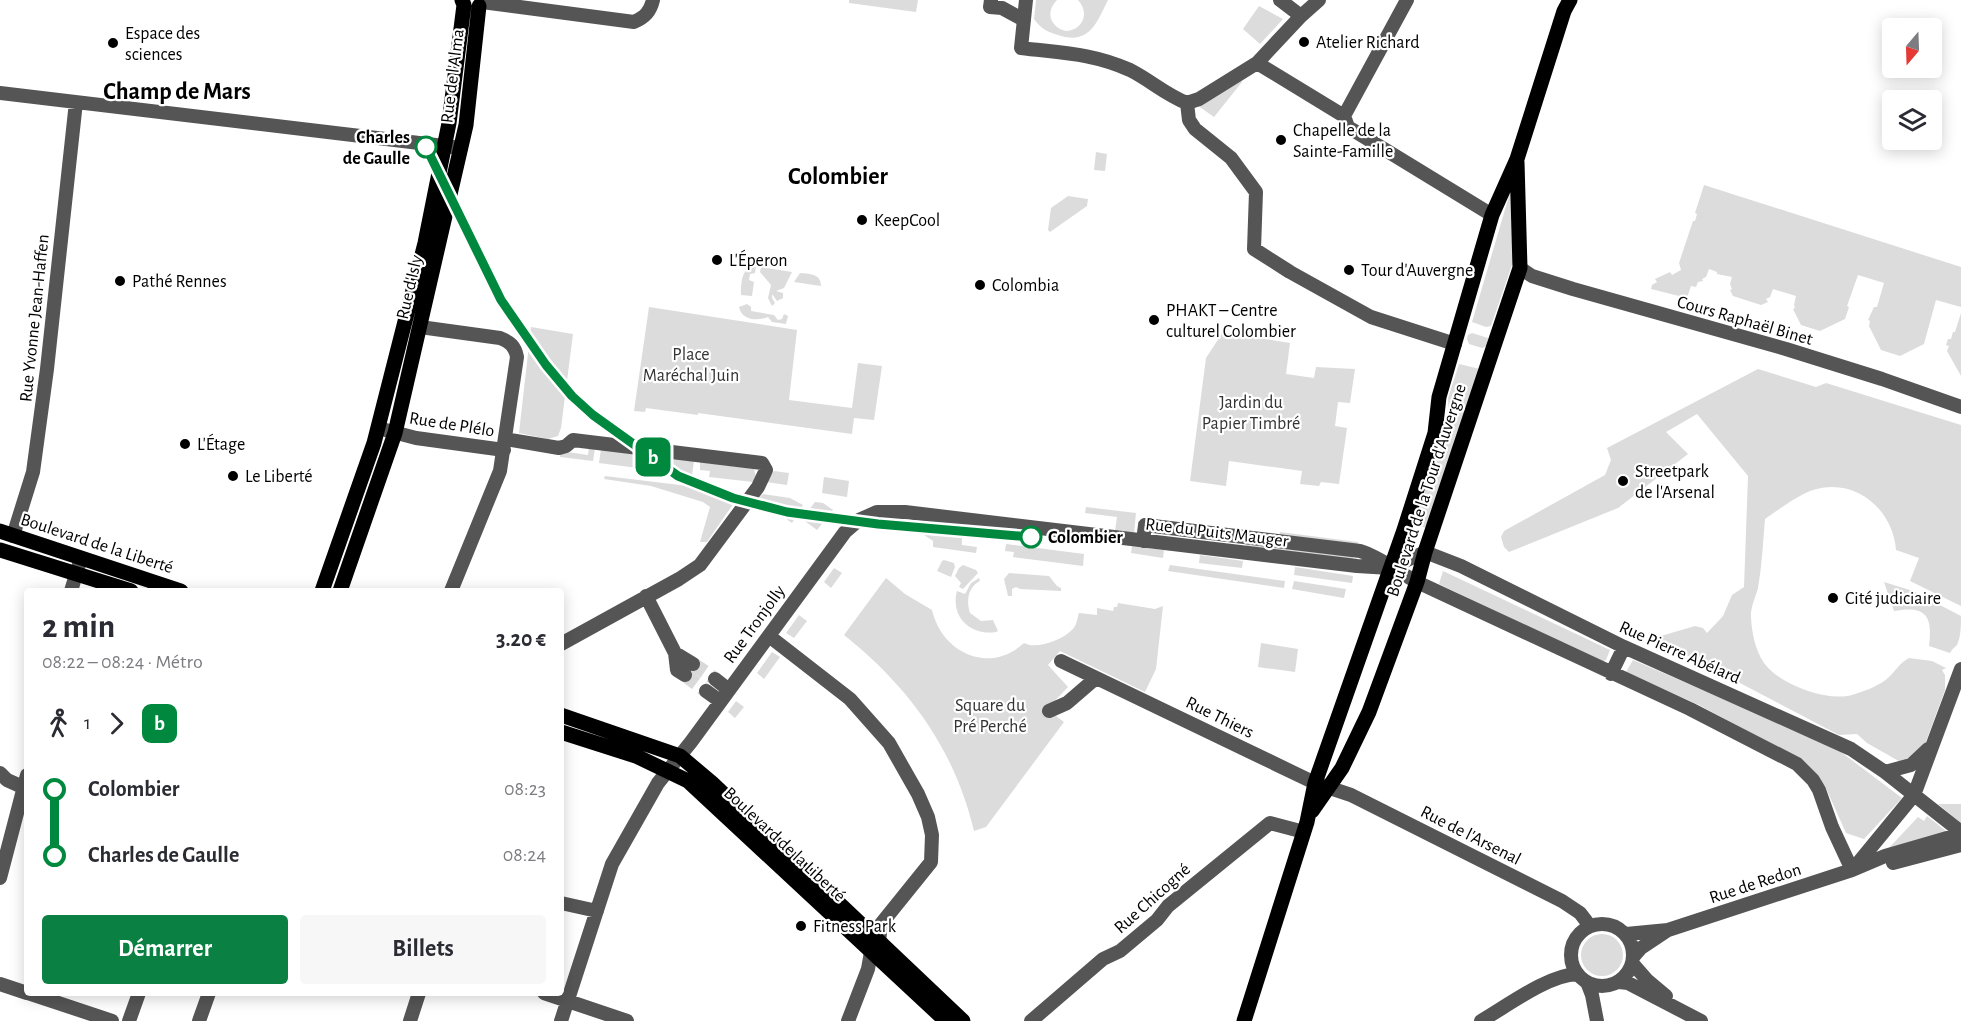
<!DOCTYPE html>
<html lang="fr">
<meta charset="utf-8">
<style>
body{margin:0;font-family:"Alegreya Sans",sans-serif;background:#f7f7f7;color:#2b2b33;height:100vh;display:flex;flex-direction:column;font-size:22px;white-space:nowrap}
*{box-sizing:border-box;margin:0}
p{font-size:20px;color:#7c7c81}
.icon{flex:none;width:33px;height:33px;fill:none;stroke:currentColor;stroke-width:2;stroke-linecap:round;stroke-linejoin:round}
.map{position:relative;flex:1;overflow:hidden}
.panel{position:absolute;left:24px;top:588px;width:540px;height:408px;display:flex;flex-direction:column;background:#fff;border-radius:6px;box-shadow:0 3px 15px #0003}
.panel>*{flex:none}
.badge{padding:0 12px;border-radius:9px;font-size:21px;line-height:39px}
.needle{width:39px;rotate:199deg}
.tools{position:absolute;left:1882px;top:18px;display:grid;gap:12px}
.tools a{display:grid;place-items:center;width:60px;height:60px;border-radius:6px;background:#fff;box-shadow:0 3px 15px #0003;font-size:30px}
.map>.badge{position:absolute;translate:-50% -50%;box-shadow:0 0 0 3px #fff}
.legs{display:flex;align-items:center;gap:9px;height:66px;padding:0 18px;font-size:20px}
.legs p{margin-inline-start:auto}
.headline{display:flex;align-items:center;justify-content:space-between;height:102px;padding:0 18px}
h1{font-size:33px;font-weight:700;line-height:45px}
.primary-button{display:flex;gap:12px;margin-top:auto;padding:12px 18px}
.primary-button a{flex:1;height:69px;border-radius:6px;background:#0b8043;color:#fff;font-size:24px;font-weight:700;line-height:69px;text-align:center}
.primary-button a+a{background:#f7f7f7;color:#2b2b33}
ul{padding:0 18px;list-style:none}
li{display:flex;align-items:center;gap:21px;height:66px;font-size:22px}
li i{display:grid;place-items:center;width:9px;height:100%;margin:0 8px;background:currentColor}
li i::after{content:'';width:15px;height:15px;margin:-8px;border:4px solid;border-radius:50%;background:#fff}
li p{margin-inline-start:auto}
li:first-child i{background:linear-gradient(#0000 50%,currentColor 0)}
li:last-child i{background:linear-gradient(currentColor 50%,#0000 0)}
.map>svg:first-child{display:block}
.green{fill:#dcdcdc}
.lines{fill:none;stroke-linecap:round;stroke-linejoin:round}
.minor-tunnel{stroke:#d9d9d9;stroke-width:14;stroke-dasharray:14 7;stroke-linecap:butt}
.minor{stroke:#555;stroke-width:14}
.major{stroke:#000;stroke-width:15}
.line-1-casing{stroke:#fff;stroke-width:14}
.line-1{stroke:#00893e;stroke-width:9}
.poi-dot{fill:#000;stroke:#fff;stroke-width:2}
.stop-1-dot{fill:#fff;stroke:#00893e;stroke-width:3}
.labels{text-anchor:middle;stroke-width:4.5;stroke-linejoin:round;paint-order:stroke}
.poi-label{font-size:18px;fill:#000;stroke:#fff;text-anchor:start}
.street-label{font-size:18px;fill:#000;stroke:#fff}
.stop-label{font-size:18px;font-weight:bold;fill:#000;stroke:#fff;text-anchor:end}
.park-label{font-size:18px;fill:#333;stroke:#fff}
.district-label{font-size:24px;font-weight:bold;fill:#000;stroke:#fff}
</style>
<div class="map">
<svg width="1961" height="1021" viewBox="0 0 1961 1021">
<rect width="100%" height="100%" fill="#fff"/>
<path class="green" d="M849,0H918L916,12L849,3Z
M1036,0H1057C1045,12 1050,27 1066,31C1083,30 1090,13 1078,0H1108C1097,22 1090,44 1061,36C1048,32 1042,30 1034,19Z
M1259,6L1283,19L1260,44L1243,29Z
M1240,79L1242,82L1214,117L1197,105Z
M1096,152L1107,154L1105,171L1094,170Z
M1704,185L1961,267V307L1936,300L1924,344L1900,356L1881,350L1869,326L1870,321L1868,320L1874,307H1877L1884,283L1858,275L1847,306L1849,307L1845,319L1820,331L1801,325L1793,309L1795,308L1794,305L1796,296L1773,289L1770,297L1766,299L1768,302L1761,305L1733,296L1730,290L1732,289L1730,284L1732,277L1717,274V272L1709,269L1706,277L1702,279L1703,281L1698,282L1696,287L1691,286L1687,298L1651,289L1652,285L1657,282L1655,279L1670,272L1672,275L1681,270L1679,263L1693,221H1695L1697,214L1695,213Z
M1511,189L1514,259L1491,326L1486,327L1472,322Z
M1068,196L1088,199L1087,206L1050,232L1048,230L1051,208Z
M756,266L755,273L750,274L749,280L754,282L752,296L741,295C741,283 741,267 756,266Z
M761,267L792,272L784,288L776,291L783,293V298L777,301L772,294V298L775,303L772,306L768,298L771,285L760,272Z
M800,273C811,274 821,274 821,286L794,282Z
M747,304L751,307V311L774,315L778,320L782,319L784,314L788,316L786,324L772,322L768,317C758,321 742,321 739,307Z
M649,307L797,330L789,400L852,408L858,363L882,366L874,420L854,418L852,434L698,413V415L646,408L645,412L634,411Z
M1961,313V376L1947,351L1949,346L1946,345L1948,339H1951L1953,332H1955Z
M531,327L573,334L561,428L558,436L548,439L519,433Z
M1223,332L1290,343L1286,374L1314,378L1316,367L1355,369L1350,403L1338,402L1335,426L1347,428L1339,484L1321,482L1319,486L1300,484L1302,471L1229,461L1226,486L1190,481L1206,358Z
M1472,333L1488,338L1487,346L1482,348L1469,344L1467,339L1468,335Z
M1459,364L1480,369L1427,528L1414,525L1449,415L1448,398Z
M1758,369L1816,387L1826,383L1961,425V606L1910,581L1919,558L1896,550C1893,509 1855,477 1813,490C1796,496 1780,509 1765,519C1763,542 1762,565 1758,588C1756,596 1751,606 1751,614C1751,630 1755,650 1764,663C1779,684 1826,702 1852,695C1864,691 1880,686 1889,677C1896,670 1900,663 1909,658L1932,661L1946,668L1942,670L1945,675V690L1925,744L1904,764L1867,743L1857,734L1839,735L1654,638L1695,626L1703,628L1707,633L1723,616L1732,595L1744,587L1748,476L1697,414L1666,432L1688,454L1618,508L1509,552L1504,547L1501,537L1504,531L1605,475L1611,460L1607,448Z
M589,447L595,448L593,461L560,457L561,451L588,455Z
M601,449L694,461L692,475L599,463Z
M700,462L754,469L756,477L753,482L709,477L710,471L700,470Z
M774,471L789,473L787,485L766,482Z
M605,476L730,491L738,497L707,542H700L710,507L703,502L651,486L604,479Z
M824,477L849,481L847,497L822,493Z
M763,494L790,498L803,505L792,523L758,499Z
M815,502L823,503L833,510L817,530L802,519Z
M1086,507L1136,513L1134,533L1115,531L1117,517L1085,513Z
M905,522L928,534L962,538V545L977,547L976,553L933,547V541Z
M1280,532L1358,542L1357,549L1279,538Z
M1247,542L1353,556L1352,562L1246,547Z
M1006,544L1084,554L1083,566L1013,557L1014,552L1005,551Z
M1132,546L1164,550L1163,558L1131,553Z
M1200,555L1243,561L1242,568L1199,563Z
M944,560L954,563L955,567L951,577L937,571L942,561Z
M963,565L976,570L978,573L963,589L959,587L961,583L955,576L959,568Z
M1170,565L1285,581L1284,588L1168,571Z
M1295,567L1353,576L1352,583L1294,575Z
M834,568L842,573L831,588L824,582Z
M1443,571L1610,650L1606,660L1602,662L1439,584Z
M1009,573L1049,576L1057,586L1061,588V591L1020,589L1016,587L1012,589V596H1008L1004,579Z
M886,578L905,594L932,610C942,653 989,675 1024,643C1036,650 1062,640 1072,630C1077,626 1077,618 1079,613L1097,615V608L1113,611L1114,607H1117L1118,603L1155,609L1163,606L1156,669L1145,692L1060,651L1048,665L1068,687L1047,709L1064,722L986,827L974,831C954,748 909,687 844,635Z
M979,578L980,581C968,587 966,601 970,613L981,621L993,620L998,631L996,632C971,636 950,617 957,591L965,594L971,583Z
M1294,581L1346,589L1344,598L1292,589Z
M1884,582L1913,591L1961,616C1961,625 1961,637 1957,645C1955,647 1952,649 1950,653L1929,646C1933,616 1926,605 1894,611Z
M799,615L807,621L794,638L786,633Z
M1261,643L1298,649L1295,672L1258,667Z
M772,652L780,657L764,679L757,673Z
M1633,660L1833,746L1902,798L1864,839L1846,833L1825,786L1803,761L1699,705L1626,672Z
M736,701L744,707L735,718L728,712Z
M1938,804H1961V823Z
M1927,816L1950,834L1886,851L1918,817L1924,821Z
M1581 955a21 21 0 1 1 42 0a21 21 0 1 1-42 0Z"/>
<g class="lines">
<path class="minor-tunnel" d="M693,664L715,679
M685,675L706,691"/>
<path class="minor" d="M991,0L990,7L1002,8L1024,20
M1026,0L1021,48C1061,53 1092,53 1130,70C1150,80 1166,95 1187,103
M1280,0L1301,16
M482,2L634,22C645,17 650,12 653,0
M1257,63L1344,116L1348,127L1492,215
M0,93L461,148
M1187,103L1189,120L1195,129L1231,158L1256,192L1254,249L1290,272L1371,317L1455,344
M1187,103L1199,99L1257,63L1301,16L1319,0
M1344,116L1407,0
M1520,268L1532,276L1573,289L1786,349L1882,379L1961,407
M420,327L500,338C510,342 515,346 517,357L500,471L451,591
M378,428L416,438L504,450
M505,439L559,448L566,446L573,440L762,463L766,470L758,487L700,565L679,579L561,644
M13,536L33,472L47,369L76,102
M1143,541L1145,525L1360,551C1380,557 1398,572 1417,582L1690,709L1797,764L1813,780L1819,790L1832,827L1852,870
M71,591L81,558
M646,596L675,653L677,670L685,675
M769,636L850,699L889,743L918,794L928,817L932,835L931,862L881,924L879,942L871,952L868,969L848,1021
M675,653L693,664
M1061,661L1315,783L1351,795L1562,901L1580,913L1590,926
M1611,674L1624,647
M715,679L729,690
M706,691L720,701
M1049,711L1067,703L1096,678
M1885,772L1911,765L1928,749
M0,773L7,780L27,789
M1893,863L1961,845
M1854,868L1914,795L1961,669
M0,878L27,775
M561,903L597,911
M1571 955a31 31 0 1 1 62 0a31 31 0 1 1-62 0Z
M1626,934L1668,930L1852,870L1885,856L1961,834
M1634,956L1641,948L1668,930
M1633,964L1647,980L1666,996
M1587,982L1592,995L1597,1021
M1619,982L1628,983L1701,1021
M0,984L27,993
M28,993L112,1021
M544,993L627,1021
M129,1021L139,993
M199,1021L209,993
M410,1021L419,993
M561,1021L612,864L658,783L691,742L845,532L859,520L877,512H905L1357,566L1390,568L1425,552L1461,566L1624,647L1851,749L1885,772L1961,832
M1031,1021L1103,959L1120,951L1157,920L1168,906L1270,823L1304,832
M1481,1021C1507,1006 1548,975 1577,974"/>
<path class="major" d="M0,531L181,591
M0,550L131,591
M322,591L374,443L425,243L449,123L464,5L462,0
M340,591L395,433L466,125L479,6
M561,715L680,756L712,783L963,1021
M561,732L636,756L688,781L946,1021
M1312,811L1342,768L1369,712L1417,582L1425,552L1520,268L1517,162
M1244,1021L1307,822L1315,783L1404,530L1435,433L1439,397L1492,215L1517,159L1564,11L1570,0"/>
</g>
<g class="lines">
<defs>
<path id="line-1" d="M426,147L501,300L546,365L572,396L593,415L678,476L733,498L787,512L878,524L1031,537"/>
</defs>
<use href="#line-1" class="line-1-casing"/>
<use href="#line-1" class="line-1"/>
</g>
<g class="poi-dot">
<circle cx="1304" cy="42" r="6"/>
<circle cx="113" cy="43" r="6"/>
<circle cx="1281" cy="140" r="6"/>
<circle cx="862" cy="220" r="6"/>
<circle cx="717" cy="260" r="6"/>
<circle cx="1349" cy="270" r="6"/>
<circle cx="120" cy="281" r="6"/>
<circle cx="980" cy="285" r="6"/>
<circle cx="1154" cy="320" r="6"/>
<circle cx="185" cy="444" r="6"/>
<circle cx="233" cy="476" r="6"/>
<circle cx="1623" cy="481" r="6"/>
<circle cx="1833" cy="598" r="6"/>
<circle cx="801" cy="926" r="6"/>
</g>
<g class="stop-1-dot">
<circle cx="426" cy="147" r="10"/>
<circle cx="1031" cy="537" r="10"/>
</g>
<g class="labels">
<g class="poi-label">
<text x="125" y="39">Espace des<tspan x="125" dy="21">sciences</tspan></text>
<text x="1316" y="48">Atelier Richard</text>
<text x="1293" y="136">Chapelle de la<tspan x="1293" dy="21">Sainte-Famille</tspan></text>
<text x="874" y="226">KeepCool</text>
<text x="729" y="266">L'Éperon</text>
<text x="1361" y="276">Tour d'Auvergne</text>
<text x="132" y="287">Pathé Rennes</text>
<text x="992" y="291">Colombia</text>
<text x="1166" y="316">PHAKT – Centre<tspan x="1166" dy="21">culturel Colombier</tspan></text>
<text x="197" y="450">L'Étage</text>
<text x="1635" y="477">Streetpark<tspan x="1635" dy="21">de l'Arsenal</tspan></text>
<text x="245" y="482">Le Liberté</text>
<text x="1845" y="604">Cité judiciaire</text>
<text x="813" y="932">Fitness Park</text>
</g>
<g class="street-label">
<text transform="translate(452 76) rotate(-83)" y="6">Rue de l'Alma</text>
<text transform="translate(409 287) rotate(-77)" y="6">Rue d'Isly</text>
<text transform="translate(34 318) rotate(-84)" y="6">Rue Yvonne Jean-Haffen</text>
<text transform="translate(1745 320) rotate(16)" y="6">Cours Raphaël Binet</text>
<text transform="translate(452 424) rotate(9)" y="6">Rue de Plélo</text>
<text transform="translate(1426 490) rotate(-72)" y="6">Boulevard de la Tour d'Auvergne</text>
<text transform="translate(1217 532) rotate(7)" y="6">Rue du Puits Mauger</text>
<text transform="translate(97 543) rotate(18)" y="6">Boulevard de la Liberté</text>
<text transform="translate(754 624) rotate(-54)" y="6">Rue Tronjolly</text>
<text transform="translate(1680 652) rotate(24)" y="6">Rue Pierre Abélard</text>
<text transform="translate(1220 717) rotate(26)" y="6">Rue Thiers</text>
<text transform="translate(1471 835) rotate(27)" y="6">Rue de l'Arsenal</text>
<text transform="translate(785 844) rotate(43)" y="6">Boulevard de la Liberté</text>
<text transform="translate(1755 883) rotate(-18)" y="6">Rue de Redon</text>
<text transform="translate(1152 898) rotate(-42)" y="6">Rue Chicogné</text>
</g>
<g class="stop-label">
<text x="410" y="143">Charles<tspan x="410" dy="21">de Gaulle</tspan></text>
<text x="1048" y="543" text-anchor="start">Colombier</text>
</g>
<g class="park-label">
<text x="691" y="360">Place<tspan x="691" dy="21">Maréchal Juin</tspan></text>
<text x="1251" y="408">Jardin du<tspan x="1251" dy="21">Papier Timbré</tspan></text>
<text x="990" y="711">Square du<tspan x="990" dy="21">Pré Perché</tspan></text>
</g>
<g class="district-label">
<text x="177" y="99">Champ de Mars</text>
<text x="838" y="184">Colombier</text>
</g>
</g>
</svg>
<div class="tools">
<a><svg class="needle" viewBox="-14 -14 28 28"><path d="M0-13l5 13h-10z" fill="#e53935"/><path d="M0 13l5-13h-10z" fill="#7c7c81"/></svg></a>
<a><svg class="icon" aria-label="layers" viewBox="0 0 24 24"><path d="M12 4l9 5-9 5-9-5zM3 14l9 5 9-5"/></svg></a>
</div>
<b class="badge" style="left:653px;top:457px;background:#00893e;color:#fff">b</b>
<section class="panel">
<div class="headline"><div><h1>2 min</h1><p>08:22 – 08:24 · Métro</p></div><b>3.20 €</b></div>
<div class="legs"><svg class="icon" aria-label="walk" viewBox="0 0 24 24"><circle cx="13" cy="4" r="2"/><path d="M13 8l-2 6 4 7M11 14l-3 7M7 12l3-4h3l4 4"/></svg>1<svg class="icon" aria-label="forward" viewBox="0 0 24 24"><path d="M9 5l7 7-7 7"/></svg><b class="badge" style="background:#00893e;color:#fff">b</b></div>
<ul>
<li><i style="color:#00893e"></i><b>Colombier</b><p>08:23</p></li>
<li><i style="color:#00893e"></i><b>Charles de Gaulle</b><p>08:24</p></li>
</ul>
<div class="primary-button"><a>Démarrer</a><a>Billets</a></div>
</section>
</div>
